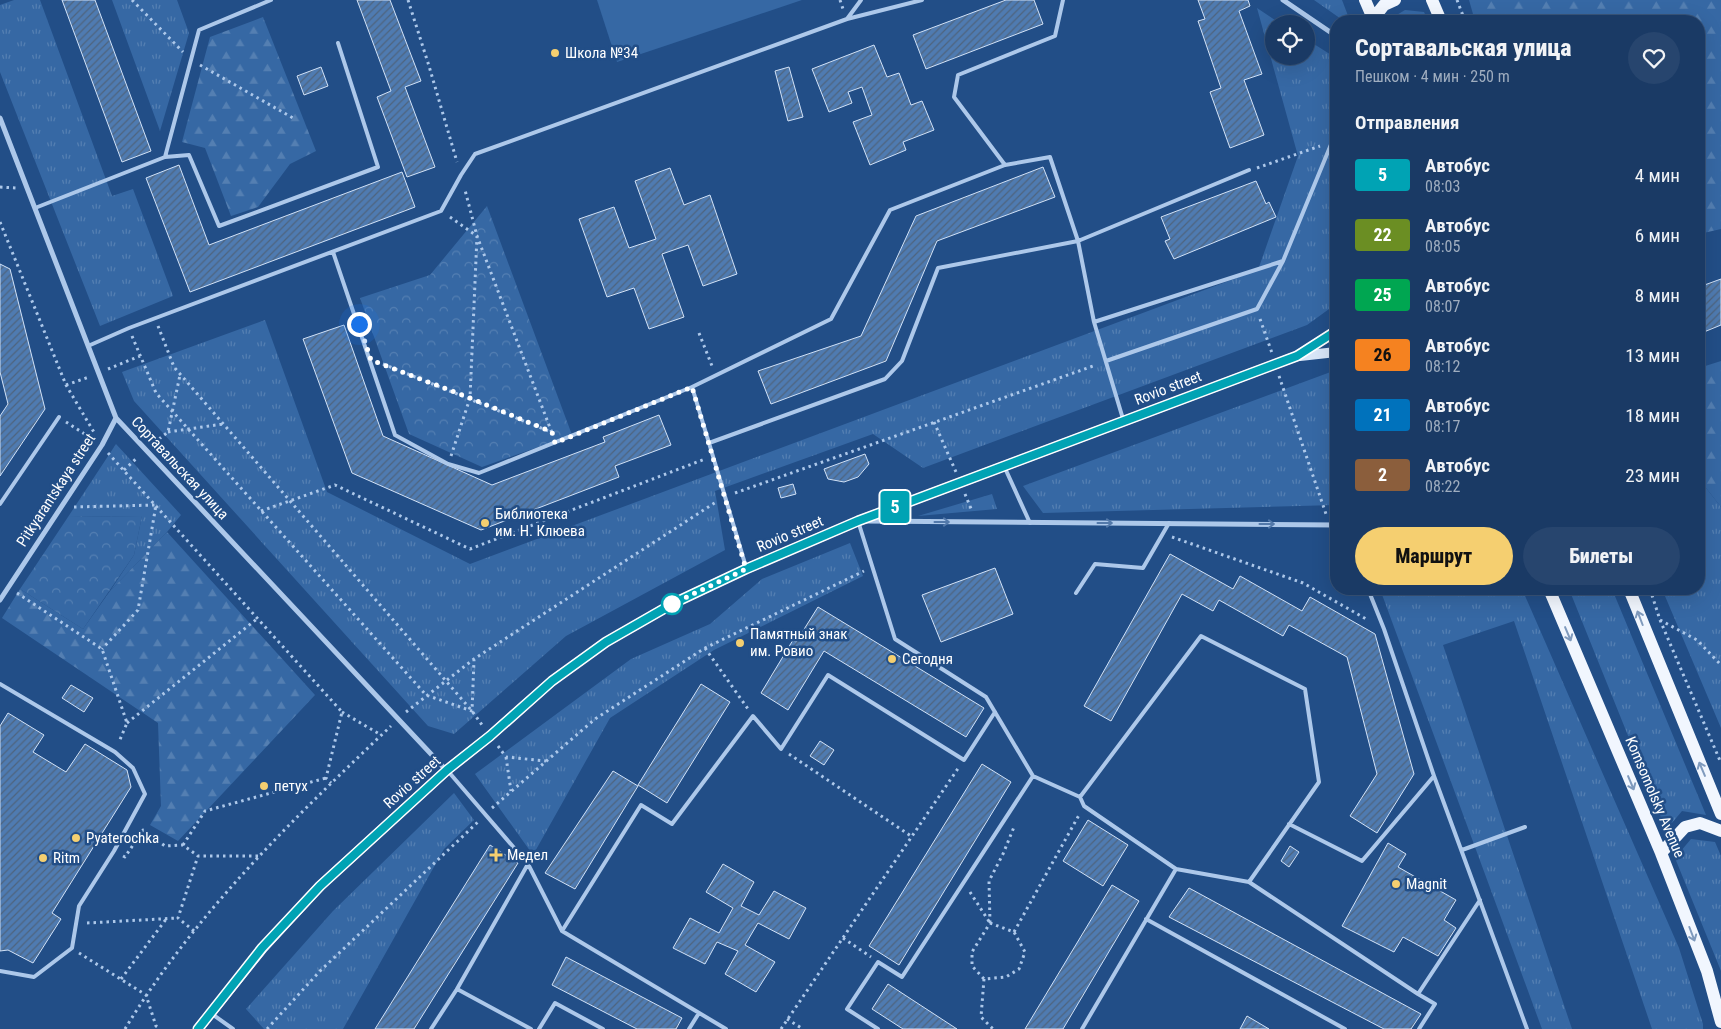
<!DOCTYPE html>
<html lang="ru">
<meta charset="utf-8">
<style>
body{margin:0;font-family:"Roboto Condensed",sans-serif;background:#27456e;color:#f1f3f6;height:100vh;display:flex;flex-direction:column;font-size:19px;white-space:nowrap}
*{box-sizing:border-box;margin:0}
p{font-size:16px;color:#9fadbf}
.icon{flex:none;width:28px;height:28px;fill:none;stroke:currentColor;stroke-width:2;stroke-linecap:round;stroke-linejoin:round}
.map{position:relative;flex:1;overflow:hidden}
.sheet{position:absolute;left:1330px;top:15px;width:375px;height:580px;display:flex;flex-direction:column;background:#1a3a65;border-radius:20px;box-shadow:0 5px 20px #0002,0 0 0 1px #385479}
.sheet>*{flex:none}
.badge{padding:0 10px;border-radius:4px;font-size:18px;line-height:32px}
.controls{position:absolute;left:1265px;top:15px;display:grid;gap:10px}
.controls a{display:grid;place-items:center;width:50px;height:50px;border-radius:50%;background:#1a3a65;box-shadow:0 5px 20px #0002,0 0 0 1px #385479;font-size:25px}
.you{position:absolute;width:25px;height:25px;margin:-12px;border:4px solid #fff;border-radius:50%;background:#1a73e8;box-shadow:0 0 0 8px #1a73e833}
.map>.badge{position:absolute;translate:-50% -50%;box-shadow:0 0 0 2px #fff}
h2{padding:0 25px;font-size:19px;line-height:45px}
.round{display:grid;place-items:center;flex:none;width:52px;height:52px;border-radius:26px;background:#27456e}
.headline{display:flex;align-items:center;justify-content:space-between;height:85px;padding:0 25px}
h1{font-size:24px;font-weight:800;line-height:38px}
.primary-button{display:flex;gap:10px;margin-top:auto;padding:10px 25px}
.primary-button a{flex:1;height:58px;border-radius:30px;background:#f5cf70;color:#111;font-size:20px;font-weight:800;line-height:58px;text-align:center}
.primary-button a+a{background:#27456e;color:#f1f3f6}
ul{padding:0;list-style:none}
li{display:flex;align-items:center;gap:15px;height:60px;padding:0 25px}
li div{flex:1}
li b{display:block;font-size:19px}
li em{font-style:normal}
li .badge{min-width:55px;font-weight:700;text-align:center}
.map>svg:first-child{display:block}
.grass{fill:url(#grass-tufts)}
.forest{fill:url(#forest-firs)}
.park{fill:url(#park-crowns)}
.pitch{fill:#3668a4}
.building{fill:url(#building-hatch);stroke:#d2e2f7}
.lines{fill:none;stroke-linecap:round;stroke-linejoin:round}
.path{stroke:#adc8ea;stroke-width:3;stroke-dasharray:2.5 4;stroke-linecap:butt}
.lane{stroke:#adc8ea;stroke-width:4}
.street{stroke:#adc8ea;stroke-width:5}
.secondary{stroke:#d8e6f8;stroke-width:10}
.primary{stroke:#f1f6fe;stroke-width:12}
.oneway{stroke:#5379aa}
.oneway2{stroke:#7f9abd}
.line-casing{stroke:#fff;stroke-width:11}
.line{stroke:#00a3b4;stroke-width:8}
.walk{stroke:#fff;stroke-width:5;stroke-dasharray:0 9}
.poi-dot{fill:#f5cf70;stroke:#224e87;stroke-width:2}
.stop-dot{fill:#fff;stroke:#00a3b4;stroke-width:2.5}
.labels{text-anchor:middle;stroke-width:5;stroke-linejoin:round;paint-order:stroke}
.poi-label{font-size:15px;fill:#fff;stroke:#224e87;text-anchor:start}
.street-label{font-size:15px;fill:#fff;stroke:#224e87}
</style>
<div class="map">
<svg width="1721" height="1029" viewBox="0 0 1721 1029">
<defs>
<pattern id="grass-tufts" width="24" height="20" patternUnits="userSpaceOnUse" patternTransform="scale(1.25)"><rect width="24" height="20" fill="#3668a4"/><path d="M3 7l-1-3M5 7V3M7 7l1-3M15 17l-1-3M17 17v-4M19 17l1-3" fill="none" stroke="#547fb2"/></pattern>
<pattern id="forest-firs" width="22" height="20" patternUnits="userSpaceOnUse" patternTransform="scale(1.25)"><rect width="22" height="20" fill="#3668a4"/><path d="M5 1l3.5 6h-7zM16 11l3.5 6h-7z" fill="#547fb2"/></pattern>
<pattern id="park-crowns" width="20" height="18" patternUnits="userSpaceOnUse" patternTransform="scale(1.25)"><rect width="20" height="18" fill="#3668a4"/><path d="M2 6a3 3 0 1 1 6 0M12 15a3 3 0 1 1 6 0" fill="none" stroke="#547fb2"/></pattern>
<pattern id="building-hatch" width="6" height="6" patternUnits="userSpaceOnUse" patternTransform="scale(1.25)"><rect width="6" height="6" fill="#4f7bb1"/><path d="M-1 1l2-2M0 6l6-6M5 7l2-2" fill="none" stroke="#4e647e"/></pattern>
</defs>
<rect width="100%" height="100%" fill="#224e87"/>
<path class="grass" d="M14,0H40L112,196L133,189L173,296L100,326L0,72V5Z
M112,0H177L189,33L160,131Z
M1314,0H1342L1350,21H1344Z
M1257,8L1281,24H1274V56H1306V39L1336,58V304L1307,325L923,468L873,434L715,491L725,550L566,636L454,734L428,726L134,401L122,372L265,320L327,492L470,564L1258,270L1298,156Z
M1405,10L1424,12L1428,21H1391L1390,19Z
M1336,370V505L1043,513L1023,486Z
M116,444L181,515L167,532L110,591L134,555L142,516L68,517Z
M1699,479L1721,507V728L1662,589H1699Z
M992,494L997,509L918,516Z
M850,543L863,576L714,650L610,718L533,855L475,774L631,659L710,624L762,579Z
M1380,589H1522L1679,948L1703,1024V1029H1652L1514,621L1443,645L1572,1029H1542Z
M1569,589H1612L1706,815L1682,811L1666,830Z
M454,793L474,820L444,849L343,1029H264L246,1009L333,911Z
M1691,839L1715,842L1721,856V971L1675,858Z"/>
<path class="forest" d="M1469,0H1721V229L1699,234V21H1475Z
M263,17L316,151L290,164L258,207L231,216L205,148L182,142L210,37Z
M1721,361V507L1699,479V368Z
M167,532L315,695L178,841L150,825L161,806L158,723L2,618L20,589L83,629L110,591Z"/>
<path class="park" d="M487,206L572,435L482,467L409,434L360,298L430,275Z
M142,516L134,555L83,629L20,589L68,517Z"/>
<path class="pitch" d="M597,0H802L617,62Z"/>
<path class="building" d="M62,0H95L151,151L122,162Z
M357,0H390L421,81L405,87L435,167L407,177L377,97L391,91Z
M1006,0H1034L1043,24L926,69L913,35Z
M1198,0H1248L1250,6L1239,11L1262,74L1244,80L1264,135L1230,148L1210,92L1221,88L1198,21L1205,19Z
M874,45L887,77L899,73L911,105L922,101L934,130L903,142L906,150L870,165L853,122L872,115L862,87L848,92L852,103L829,112L812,69Z
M321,67L328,86L304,95L297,76Z
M789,67L803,117L788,121L775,71Z
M179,165L209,245L402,172L415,207L190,292L146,178Z
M1043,167L1055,197L937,241L886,361L771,404L758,371L861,336L916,216Z
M670,168L684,205L710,195L737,274L703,286L688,245L662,254L684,317L649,329L634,288L607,297L579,219L614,207L629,248L656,239L635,181Z
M1256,181L1266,204L1269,202L1276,217L1174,259L1165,241L1170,239L1161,217Z
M0,264L10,269L45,409L0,476V416L8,404L0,372Z
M1721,279V325L1699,334V287Z
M344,325L383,436L492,485L605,442L603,437L659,415L671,445L615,466L619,477L481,530L352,473L303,339Z
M865,454L869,464L858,477L844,482L828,479L824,469Z
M793,484L796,494L781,498L778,488Z
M1170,554L1233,589L1240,576L1302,611L1310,597L1375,634L1414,774L1377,833L1350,816L1377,774L1347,657L1289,625L1283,636L1219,600L1213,611L1182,594L1111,721L1084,706Z
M995,568L1013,614L941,642L922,595Z
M818,607L984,708L966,737L824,651L788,710L761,693L793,640L796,642Z
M701,684L730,702L667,803L638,785Z
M71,685L93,698L84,712L62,698Z
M8,713L44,735L33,752L66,772L85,744L127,770L131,787L52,913L61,919L33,963L8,950L0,951V726Z
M820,741L834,750L824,765L810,756Z
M982,764L1011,782L899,965L869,946Z
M613,771L638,786L575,889L545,873Z
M1088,820L1128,845L1103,886L1063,861Z
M1388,843L1406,854L1398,867L1456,900L1444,920L1456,928L1438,956L1403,937L1394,952L1342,926Z
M490,845L518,863L414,1029H375Z
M1290,846L1299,852L1289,867L1281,861Z
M723,864L754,882L741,906L759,915L774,891L806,908L789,939L758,923L745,945L775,962L756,992L725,974L738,951L717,942L705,964L673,948L690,918L719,933L733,908L706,892Z
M1112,885L1139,901L1063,1029H1025Z
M1189,888L1421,1014L1411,1029H1384L1169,917Z
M566,957L682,1018L676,1029H637L552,985Z
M888,984L957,1029H903L872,1009Z
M1247,1016L1269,1029H1240Z"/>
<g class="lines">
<path class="path" d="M132,0L183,52
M408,0L429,66L457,162
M840,0L843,9
M1457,0L1465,21
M200,65L293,118
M1257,168L1320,146
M0,187L17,188
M450,217L477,236L552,433
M0,222L66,385L95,434
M1260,319L1272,353
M158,326L174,367L472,711L482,725
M699,333L712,366
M132,336L156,393L426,695L472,711L474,660
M383,364L551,432
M108,369L140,356
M1279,376L1326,514
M66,385L89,377
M66,422L94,440
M934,422L956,472
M168,432L223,424
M154,443L168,432L180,375
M108,453L342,712L326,778L331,783
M451,456L470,398L477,236L465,190
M124,470L138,457
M735,493L1096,365
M965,494L972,511
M74,507L156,505L138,610L102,649
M261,511L335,485L470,549L705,459
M1172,537L1303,583L1368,620
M1650,589L1660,620L1721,763
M17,593L102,649L127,723L119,742
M1660,620L1697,640L1721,665
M705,648L748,709
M342,712L381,735
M406,712L474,659L716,502
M127,723L258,618
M498,746L506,757L546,761
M789,754L911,836
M506,757L511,791
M492,808L595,719L705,648L864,571
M183,845L205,811L326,778
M123,856L125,857L143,830L165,846L183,845L198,856H258
M970,892L990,923
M87,923L178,918
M990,923L1014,932L1025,952L1019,969L1006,977L984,979L972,966V952Z
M990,923L989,881L1003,854L1014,827
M194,931L178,918L198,856
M1014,932L1079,815
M843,938L871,957
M79,953L146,995L156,1026L160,1029
M121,979L167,918
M984,979L981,1017L993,1029
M787,1019L803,1029
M125,1029C195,913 293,819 391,726
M267,1029L320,971L479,821
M781,1029L959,767"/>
<path class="lane" d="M1063,0L1055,36L958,75L954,97L1005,165L1050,157L1078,241L1094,322L1123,419
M847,19L922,0
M165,157L199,30L271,0
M35,208L165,157L189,155L219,226L378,167L338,43
M333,252L395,435L448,464L479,473L692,387L709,443
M1094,322L1283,261
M88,346L129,328L441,211L461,175L475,154L847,19L861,0
M1106,361L1257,309L1283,261L1332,142
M692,387L831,319L890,210L1005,165
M1004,466L1030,523
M0,504L59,417
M858,521L895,639L986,697L1033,776L1080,797L1201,636L1305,689L1319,782L1249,882L1418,994L1480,900
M746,567L709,443L885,379L902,361L938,268L1078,241L1249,170
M1368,589L1384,629L1434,776L1527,1029
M1076,593L1095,564L1143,568L1169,523
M0,684L115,752L133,768L145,794L114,851L79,906L72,948L34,977L0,971
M447,770L528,864L562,931L726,1029
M1080,797L1084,806L1176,869L1249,882
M1289,824L1362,861L1434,776
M1462,850L1525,827
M1146,919L1345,1029
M562,931L641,805L672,824L753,716L781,749L828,675L964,760L995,712
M457,989L531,1029
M1418,994L1435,1004L1419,1029
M212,1014L233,1029
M431,1029L457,989L528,864
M539,1029L555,1003L603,1029
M689,1029L699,1013
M878,1029L847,1009L878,962L902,977L1033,776
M1082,1029L1176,869"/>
<path class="street" d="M1283,0L1336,36
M0,118L116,418L446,770
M866,521L1336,525
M0,600L102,445L116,418"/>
<path class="secondary" d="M1300,356L1336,352
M198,1029L263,948L320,886L447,770L490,736L552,681L606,642L674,603L746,569L858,521L1297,356L1336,331"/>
<path class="primary" d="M1365,0L1374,21
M1432,0L1441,21
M1373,19L1384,5L1395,0
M1549,589L1661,853L1707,971L1721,1022
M1629,589L1721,814
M1661,853L1685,827L1700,823L1721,831"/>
</g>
<defs><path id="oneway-shaft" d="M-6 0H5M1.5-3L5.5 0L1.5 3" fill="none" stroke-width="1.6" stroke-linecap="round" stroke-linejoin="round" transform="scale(1.25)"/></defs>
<g class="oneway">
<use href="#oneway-shaft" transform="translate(942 522)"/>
<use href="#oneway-shaft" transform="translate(1105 523)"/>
<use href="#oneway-shaft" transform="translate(1267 524)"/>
</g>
<g class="oneway2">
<use href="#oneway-shaft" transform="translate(1640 618) rotate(-111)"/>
<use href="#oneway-shaft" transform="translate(1568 634) rotate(67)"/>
<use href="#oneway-shaft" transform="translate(1702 769) rotate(-113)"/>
<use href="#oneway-shaft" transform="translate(1631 783) rotate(67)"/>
<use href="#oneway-shaft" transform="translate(1692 934) rotate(69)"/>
</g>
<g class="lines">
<defs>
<path id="line" d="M198,1029L262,948L320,886L447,770L490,736L552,681L606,642L674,603L746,569L858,521L1297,356L1336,331"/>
</defs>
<use href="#line" class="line-casing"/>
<use href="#line" class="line"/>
<path class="walk" d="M359,324L371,360L470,398L552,432L555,443L692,387L746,569L672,604"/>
</g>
<g class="poi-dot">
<circle cx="555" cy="53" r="5"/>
<circle cx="485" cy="523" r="5"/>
<circle cx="740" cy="643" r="5"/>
<circle cx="892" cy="659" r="5"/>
<circle cx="264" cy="786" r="5"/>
<circle cx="76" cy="838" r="5"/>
<path d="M493.5 847.5h5v5h5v5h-5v5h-5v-5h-5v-5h5z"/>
<circle cx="43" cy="858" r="5"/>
<circle cx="1396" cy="884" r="5"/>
</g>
<circle class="stop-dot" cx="672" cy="604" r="10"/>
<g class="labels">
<g class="poi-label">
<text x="565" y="58">Школа №34</text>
<text x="495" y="519">Библиотека<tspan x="495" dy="17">им. Н. Клюева</tspan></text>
<text x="750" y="639">Памятный знак<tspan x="750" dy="17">им. Ровио</tspan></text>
<text x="902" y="664">Сегодня</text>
<text x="274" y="791">петух</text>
<text x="86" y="843">Pyaterochka</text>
<text x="507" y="860">Медел</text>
<text x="53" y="863">Ritm</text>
<text x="1406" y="889">Magnit</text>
</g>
<g class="street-label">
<text transform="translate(1168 388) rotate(-21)" y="5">Rovio street</text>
<text transform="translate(180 468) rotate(47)" y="5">Сортавальская улица</text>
<text transform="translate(56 490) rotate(-57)" y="5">Pitkyarantskaya street</text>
<text transform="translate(790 534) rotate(-23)" y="5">Rovio street</text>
<text transform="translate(412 782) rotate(-42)" y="5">Rovio street</text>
<text transform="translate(1655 797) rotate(67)" y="5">Komsomolsky Avenue</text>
</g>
</g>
</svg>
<div class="controls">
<a><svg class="icon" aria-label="locate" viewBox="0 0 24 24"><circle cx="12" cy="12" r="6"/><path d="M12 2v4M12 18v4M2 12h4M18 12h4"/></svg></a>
</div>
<div class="you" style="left:359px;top:324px"></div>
<b class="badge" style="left:895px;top:507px;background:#00a3b4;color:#fff">5</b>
<section class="sheet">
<div class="headline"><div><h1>Сортавальская улица</h1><p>Пешком · 4 мин · 250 m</p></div><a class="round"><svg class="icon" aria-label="heart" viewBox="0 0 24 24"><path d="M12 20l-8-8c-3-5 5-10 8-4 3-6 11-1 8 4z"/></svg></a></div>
<h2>Отправления</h2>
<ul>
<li><span class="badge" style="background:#00a3b4;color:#fff">5</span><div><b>Автобус</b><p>08:03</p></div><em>4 мин</em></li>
<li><span class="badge" style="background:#6b8e23;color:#fff">22</span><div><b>Автобус</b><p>08:05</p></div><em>6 мин</em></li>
<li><span class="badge" style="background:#00a651;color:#fff">25</span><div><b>Автобус</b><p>08:07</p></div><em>8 мин</em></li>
<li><span class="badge" style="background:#f58220;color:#111">26</span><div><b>Автобус</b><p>08:12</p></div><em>13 мин</em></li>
<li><span class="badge" style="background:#0072bc;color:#fff">21</span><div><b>Автобус</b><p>08:17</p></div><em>18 мин</em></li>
<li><span class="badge" style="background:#8b5e3c;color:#fff">2</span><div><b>Автобус</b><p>08:22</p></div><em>23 мин</em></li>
</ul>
<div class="primary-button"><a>Маршрут</a><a>Билеты</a></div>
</section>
</div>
